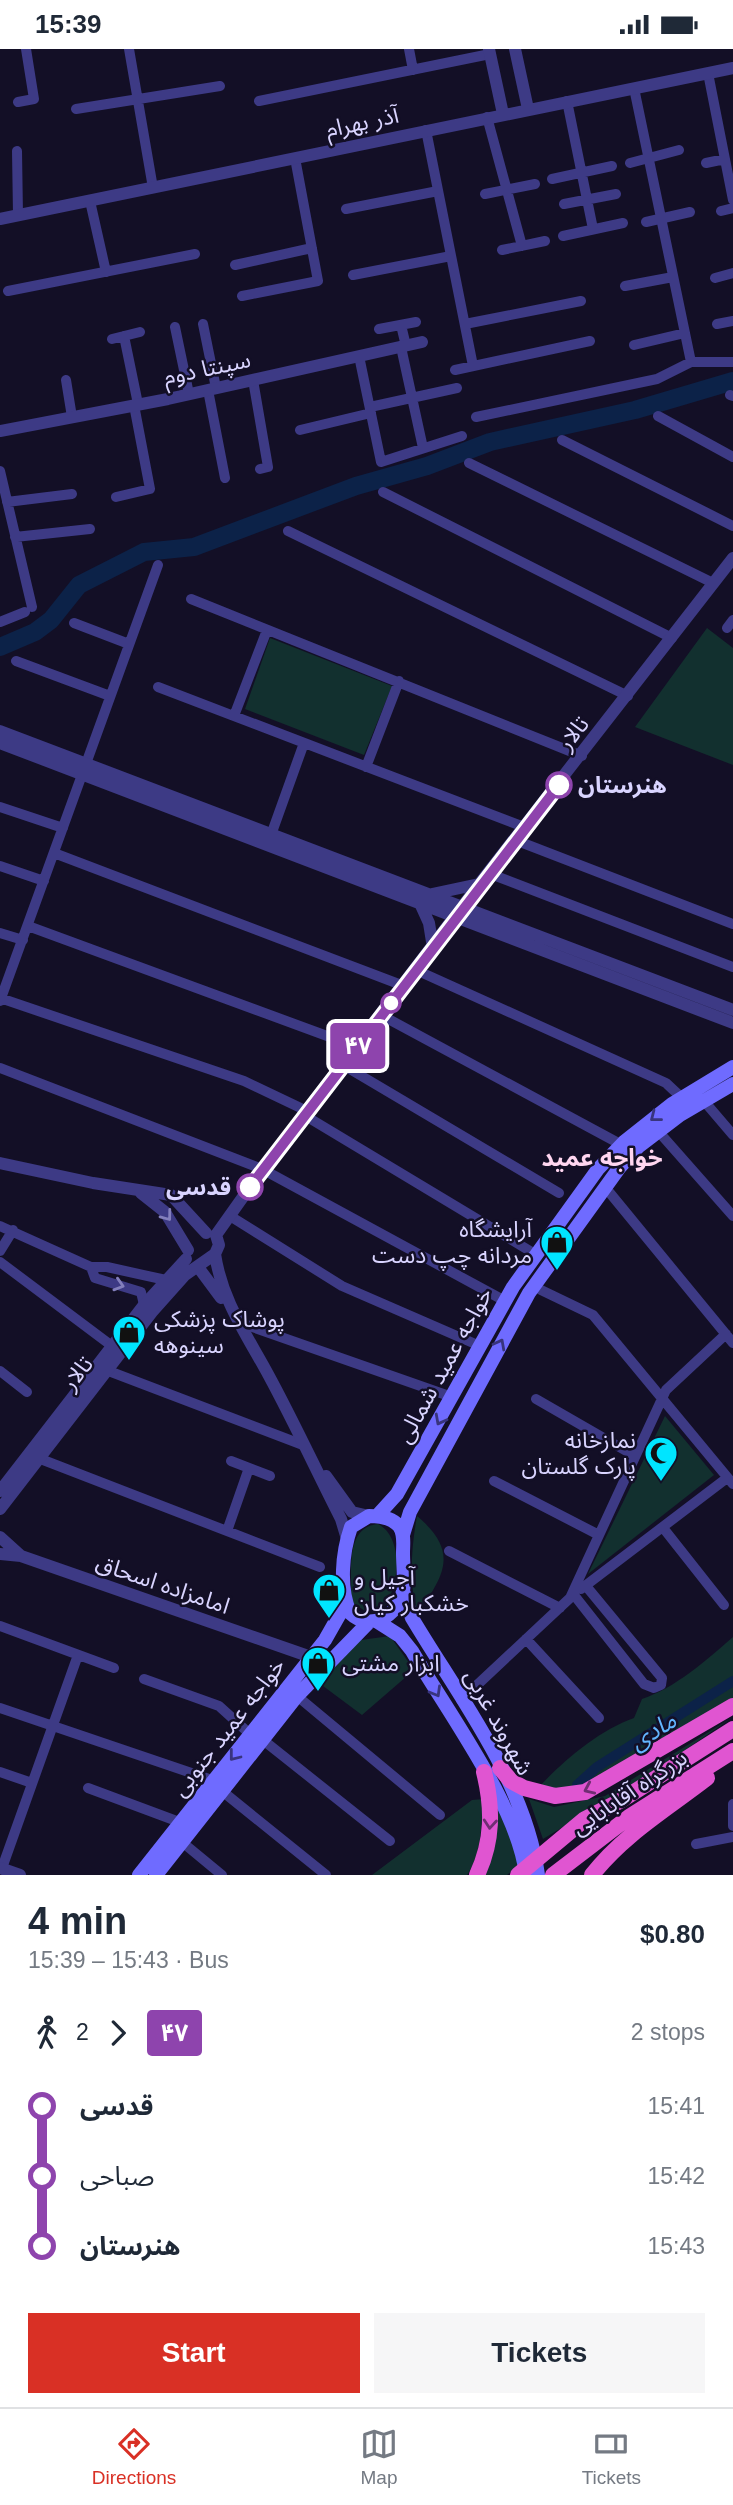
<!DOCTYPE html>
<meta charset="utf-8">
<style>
body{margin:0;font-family:Helvetica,"Noto Sans Arabic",sans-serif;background:#f6f6f7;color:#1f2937;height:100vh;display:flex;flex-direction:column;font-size:26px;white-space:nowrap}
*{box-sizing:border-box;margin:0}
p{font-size:23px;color:#747a83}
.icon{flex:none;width:38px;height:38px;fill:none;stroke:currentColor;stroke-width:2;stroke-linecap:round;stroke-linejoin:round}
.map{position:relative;height:1826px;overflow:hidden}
.panel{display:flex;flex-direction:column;background:#fff;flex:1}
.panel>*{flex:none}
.badge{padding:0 14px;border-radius:5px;font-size:24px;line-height:46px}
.map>.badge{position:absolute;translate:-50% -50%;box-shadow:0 0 0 4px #fff}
.legs{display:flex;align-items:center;gap:10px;height:77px;padding:0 28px;font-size:23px}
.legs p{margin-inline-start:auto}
.headline{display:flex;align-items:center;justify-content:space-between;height:119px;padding:0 28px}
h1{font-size:38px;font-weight:700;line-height:52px}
.action{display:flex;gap:14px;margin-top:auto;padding:14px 28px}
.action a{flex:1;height:80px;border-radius:0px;background:#d93025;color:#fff;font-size:28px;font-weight:700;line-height:80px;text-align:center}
.action a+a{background:#f6f6f7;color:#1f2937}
ul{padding:0 28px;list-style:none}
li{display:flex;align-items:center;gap:24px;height:70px;font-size:26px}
li i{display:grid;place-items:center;width:10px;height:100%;margin:0 9px;background:currentColor}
li i::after{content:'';width:18px;height:18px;margin:-9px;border:5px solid;border-radius:50%;background:#fff}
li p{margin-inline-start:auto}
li:first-child i{background:linear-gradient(#0000 50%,currentColor 0)}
li:last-child i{background:linear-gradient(currentColor 50%,#0000 0)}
.status{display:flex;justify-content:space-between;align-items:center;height:49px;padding:0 35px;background:#fff;direction:ltr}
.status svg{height:19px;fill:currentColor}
.dock{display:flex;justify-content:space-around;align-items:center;height:98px;border-top:2px solid #e0e1e3;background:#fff;font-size:19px;color:#747a83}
.dock a{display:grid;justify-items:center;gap:4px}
.dock .on{color:#d93025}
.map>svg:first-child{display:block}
.green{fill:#12302f}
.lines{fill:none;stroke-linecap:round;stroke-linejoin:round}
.canal{stroke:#0c2248;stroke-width:10}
.river{stroke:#0c2248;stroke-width:18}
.minor{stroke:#3d3a85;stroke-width:10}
.tertiary{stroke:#3d3a85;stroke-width:12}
.secondary{stroke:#6f6bff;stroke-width:14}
.trunk{stroke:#e055d1;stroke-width:16}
.oneway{stroke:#38347d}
.oneway2{stroke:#837fbc}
.oneway3{stroke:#6f2e73}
.line-1-casing{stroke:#fff;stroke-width:16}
.line-1{stroke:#8e44ad;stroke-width:10}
.stop-1-dot{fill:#fff;stroke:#8e44ad;stroke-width:3.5}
.labels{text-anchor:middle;stroke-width:5;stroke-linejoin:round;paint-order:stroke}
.street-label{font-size:23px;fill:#d9d4ff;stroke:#130f26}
.stop-label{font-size:23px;font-weight:bold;fill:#d9d4ff;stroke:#130f26;text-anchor:start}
.poi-label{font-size:23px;fill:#d9d4ff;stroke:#130f26;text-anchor:start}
.neighbourhood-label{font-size:24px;font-weight:bold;fill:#ffd6f0;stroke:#130f26}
.water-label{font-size:24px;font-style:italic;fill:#62b6ff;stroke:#130f26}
</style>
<div class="status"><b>15:39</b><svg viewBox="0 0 49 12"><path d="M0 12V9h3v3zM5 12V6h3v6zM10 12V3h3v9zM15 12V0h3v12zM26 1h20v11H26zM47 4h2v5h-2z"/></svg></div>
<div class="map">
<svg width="733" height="1826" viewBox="0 0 733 1826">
<rect width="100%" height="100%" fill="#130f26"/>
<path class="green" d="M707,579L733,599V716L635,678Z
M270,589L392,637L364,706L245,660Z
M665,1367L714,1426L588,1525Z
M417,1467C460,1503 444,1527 417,1565C409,1533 411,1500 417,1467Z
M378,1475C404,1488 400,1539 383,1559L365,1562L353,1554L351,1546C352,1521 345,1478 378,1475Z
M390,1587L414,1621L362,1666L315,1631L361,1591Z
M733,1588V1649L596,1732L564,1742L540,1737C565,1710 600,1681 634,1669L642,1650C675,1639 707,1611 733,1588Z
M733,1668L646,1728L543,1790L529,1750L554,1758L605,1747Z
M484,1750C481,1775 482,1805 467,1826H372L472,1751Z
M497,1757L515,1789L519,1816L507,1826H479Z"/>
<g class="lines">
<path class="canal" d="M577,1736L597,1718L733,1632"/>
<path class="river" d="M0,598L35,583L51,571L79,536L144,503L194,498L356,437L427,417L490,393L635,361L733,332"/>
<path class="minor" d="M129,0L153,139
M409,0L413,21
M708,24L733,151
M634,39L691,313
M259,52L490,5
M567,52L593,180
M18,53L34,50L26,0
M76,60L220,37
M487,68L522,197
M426,81L473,317
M17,102L18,166
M630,114L679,101
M706,114L725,110
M552,130L612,117
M485,145L535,135
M90,152L106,223
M564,155L616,145
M346,160L438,142
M721,162L733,159
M646,173L690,163
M563,187L623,174
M502,201L545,192
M235,216L312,199
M353,226L451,207
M715,229L733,224
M625,237L673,228
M8,242L195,205
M242,247L318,232L295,109
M203,275L216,339
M465,275L581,252
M717,275L733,272
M401,276L406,297
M175,278L189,345
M379,280L416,273
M124,287L138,355
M112,290L140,283
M634,296L685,284
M401,298L423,399
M359,307L381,413L462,387
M455,321L590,292
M66,331L72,368
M253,331L268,418L260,420
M208,341L225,429
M730,346L733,347
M370,358L457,339
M658,367L733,408
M476,368L657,330L691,313H733
M300,381L371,364
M562,391L733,477
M469,414L713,534
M0,422L32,558
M383,443L672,589
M116,448L150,440L134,356
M7,453L72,445
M288,482L628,647
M15,488L90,480
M191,550L582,707
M0,573L25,563
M74,574L129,595
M727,579L733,571
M16,612L110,647
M158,638L524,778
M234,667L267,581
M366,718L399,632
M0,758L63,779
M271,786L304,694
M515,791L733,875
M54,804L404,937
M0,817L44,832
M488,824L733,918
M28,877L357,998
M0,884L23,891
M416,921L666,1034L682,1049
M0,949L244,1032L307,1062
M0,952L158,516
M381,966L622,1096
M343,1016L559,1144
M0,1019L262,1120L505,1252
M704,1052L733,1086
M304,1066L535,1205
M658,1082L733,1167
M605,1138L733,1294
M230,1167L342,1237L480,1297
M0,1177L91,1218H107L166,1231
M0,1202L13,1181
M0,1213L112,1297
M91,1218L95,1229L141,1243L144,1256
M541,1241L593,1266L733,1435
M238,1273L452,1348
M106,1321L303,1396
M0,1322L27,1343
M536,1350L635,1407
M38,1409L320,1518
M231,1412L270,1427
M494,1432L599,1486
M664,1480L724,1556
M227,1482L249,1419
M449,1502L560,1559
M581,1540L727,1429
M574,1546L644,1635L654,1639L661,1636L662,1629L586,1537
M0,1577L114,1619
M526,1590L599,1669
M144,1630L219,1657L251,1686
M297,1647L440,1766
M461,1651L570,1549L666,1341L726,1285
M0,1659L215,1732
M263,1691L390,1792
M0,1723L32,1734
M88,1739L182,1774
M222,1742L326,1826
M733,1755V1777
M182,1793L222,1826
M696,1795L733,1788
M2,1819L78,1606"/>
<path class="tertiary" d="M489,0L503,65
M515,0L528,60
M0,170L733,19
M0,382L168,350L422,293
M0,682L733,961
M0,694L733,974
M432,845L479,835
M419,852L429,874L433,899
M0,1114L93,1134L171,1146L206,1184
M141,1144L165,1163L188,1201
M216,1186L270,1110L484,829L733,509
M215,1205C222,1252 247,1286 269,1327C294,1373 317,1423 341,1470L347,1490
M198,1218L221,1249
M326,1427L352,1463L369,1467
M0,1442L144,1256L186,1210
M0,1460L152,1263L185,1226L215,1205L219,1196L216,1186
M0,1488L21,1507
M0,1505L21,1507L311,1608
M0,1819L20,1826"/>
<path class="secondary" d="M369,1467C379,1467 392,1469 399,1477C405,1485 403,1495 403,1504C403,1516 405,1530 403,1542C398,1567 370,1583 350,1564C339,1539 342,1504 351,1478Z
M377,1467L397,1445L513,1238L598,1120L624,1093L672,1055L733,1018
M403,1486L410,1463L529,1244L620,1118L638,1098L680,1066L733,1035
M403,1542L412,1569C459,1648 525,1732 538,1826
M378,1573L400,1587L412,1602C448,1664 518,1757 526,1826
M139,1826L325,1591L346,1554
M156,1826L297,1647L368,1574"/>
<path class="trunk" d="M500,1719L511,1732L524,1739L555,1747L585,1743L733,1657
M477,1826C493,1792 493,1759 484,1723
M518,1826L585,1770L620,1752L733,1680
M553,1826L629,1768L733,1702
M592,1826C623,1786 667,1760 707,1729"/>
</g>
<defs><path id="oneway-chevron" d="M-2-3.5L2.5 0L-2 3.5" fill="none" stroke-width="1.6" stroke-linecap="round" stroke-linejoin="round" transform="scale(1.75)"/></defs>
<g class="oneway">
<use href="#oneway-chevron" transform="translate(655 1068) rotate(142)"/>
<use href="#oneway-chevron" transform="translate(500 1295) rotate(-62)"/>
<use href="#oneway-chevron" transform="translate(440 1371) rotate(118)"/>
<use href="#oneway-chevron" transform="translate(436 1643) rotate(60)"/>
<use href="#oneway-chevron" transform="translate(234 1707) rotate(128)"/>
</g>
<g class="oneway2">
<use href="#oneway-chevron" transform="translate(167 1167) rotate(53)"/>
<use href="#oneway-chevron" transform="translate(119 1236) rotate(17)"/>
</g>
<g class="oneway3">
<use href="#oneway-chevron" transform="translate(589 1740) rotate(156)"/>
<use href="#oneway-chevron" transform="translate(490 1775) rotate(95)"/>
</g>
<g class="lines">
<defs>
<path id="line-1" d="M250,1138L559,736"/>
</defs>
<use href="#line-1" class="line-1-casing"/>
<use href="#line-1" class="line-1"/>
</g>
<defs>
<symbol id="shop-pin" viewBox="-11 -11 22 30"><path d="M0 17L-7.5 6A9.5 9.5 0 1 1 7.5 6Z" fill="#00e5ff" stroke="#130f26"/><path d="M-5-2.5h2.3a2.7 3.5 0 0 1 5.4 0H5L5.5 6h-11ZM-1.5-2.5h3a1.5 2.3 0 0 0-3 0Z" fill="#111"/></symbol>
<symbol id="mosque-pin" viewBox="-11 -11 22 30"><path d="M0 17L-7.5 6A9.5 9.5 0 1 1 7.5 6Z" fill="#00e5ff" stroke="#130f26"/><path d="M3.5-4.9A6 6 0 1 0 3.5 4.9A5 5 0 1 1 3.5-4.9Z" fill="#111"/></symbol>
</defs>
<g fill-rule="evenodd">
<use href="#shop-pin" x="538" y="1174" width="38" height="52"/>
<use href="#shop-pin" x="110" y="1264" width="38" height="52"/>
<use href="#mosque-pin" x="642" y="1385" width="38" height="52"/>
<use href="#shop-pin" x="310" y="1522" width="38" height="52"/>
<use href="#shop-pin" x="299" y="1595" width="38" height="52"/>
</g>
<g class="stop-1-dot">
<circle cx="559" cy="736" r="12"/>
<circle cx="391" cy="954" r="9"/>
<circle cx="250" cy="1138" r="12"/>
</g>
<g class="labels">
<g class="street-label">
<text transform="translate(362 73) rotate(-12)" y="8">آذر بهرام</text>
<text transform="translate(207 319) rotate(-12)" y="8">سپنتا دوم</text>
<text transform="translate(573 684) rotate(-52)" y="8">تالار</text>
<text transform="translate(444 1316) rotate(-61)" y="8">خواجه عمید شمالی</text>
<text transform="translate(77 1324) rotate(-52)" y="8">تالار</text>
<text transform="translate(163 1535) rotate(19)" y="8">امامزاده اسحاق</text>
<text transform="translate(499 1673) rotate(61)" y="8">شهروند غربی</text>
<text transform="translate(228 1678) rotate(-52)" y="8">خواجه عمید جنوبی</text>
<text transform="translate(629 1743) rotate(-34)" y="8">بزرگراه آقابابایی</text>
</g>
<g class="stop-label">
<text x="578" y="744">هنرستان</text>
<text x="231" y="1146" text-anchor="end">قدسی</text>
</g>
<g class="poi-label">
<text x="532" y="1188" text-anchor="end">آرایشگاه<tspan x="532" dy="26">مردانه چپ دست</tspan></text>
<text x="154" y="1278">پوشاک پزشکی<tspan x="154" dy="26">سینوهه</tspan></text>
<text x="636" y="1399" text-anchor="end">نمازخانه<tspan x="636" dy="26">پارک گلستان</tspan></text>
<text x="354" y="1536">آجیل و<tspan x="354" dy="26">خشکبار کیان</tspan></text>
<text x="342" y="1622">ابزار مشتی</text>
</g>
<g class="neighbourhood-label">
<text x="602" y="1117">خواجه عمید</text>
</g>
<g class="water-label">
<text transform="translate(653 1682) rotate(-32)" y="8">مادی</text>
</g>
</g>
</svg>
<b class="badge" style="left:358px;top:997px;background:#8e44ad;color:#fff">۴۷</b>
</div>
<section class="panel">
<div class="headline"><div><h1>4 min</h1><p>15:39 – 15:43 · Bus</p></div><b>$0.80</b></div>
<div class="legs"><svg class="icon" aria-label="walk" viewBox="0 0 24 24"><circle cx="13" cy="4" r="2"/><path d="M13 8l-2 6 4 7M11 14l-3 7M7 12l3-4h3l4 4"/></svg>2<svg class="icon" aria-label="forward" viewBox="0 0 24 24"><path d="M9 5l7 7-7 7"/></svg><b class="badge" style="background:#8e44ad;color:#fff">۴۷</b><p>2 stops</p></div>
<ul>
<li><i style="color:#8e44ad"></i><b>قدسی</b><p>15:41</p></li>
<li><i style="color:#8e44ad"></i><span>صباحی</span><p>15:42</p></li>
<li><i style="color:#8e44ad"></i><b>هنرستان</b><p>15:43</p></li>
</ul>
<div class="action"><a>Start</a><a>Tickets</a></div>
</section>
<nav class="dock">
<a class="on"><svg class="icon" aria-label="directions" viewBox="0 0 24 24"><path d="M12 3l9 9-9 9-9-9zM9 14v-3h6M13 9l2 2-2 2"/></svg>Directions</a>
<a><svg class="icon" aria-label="map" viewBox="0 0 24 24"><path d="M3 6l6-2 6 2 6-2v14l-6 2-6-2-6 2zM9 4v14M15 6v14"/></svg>Map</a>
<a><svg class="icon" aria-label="tickets" viewBox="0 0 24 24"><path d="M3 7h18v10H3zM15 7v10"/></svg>Tickets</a>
</nav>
